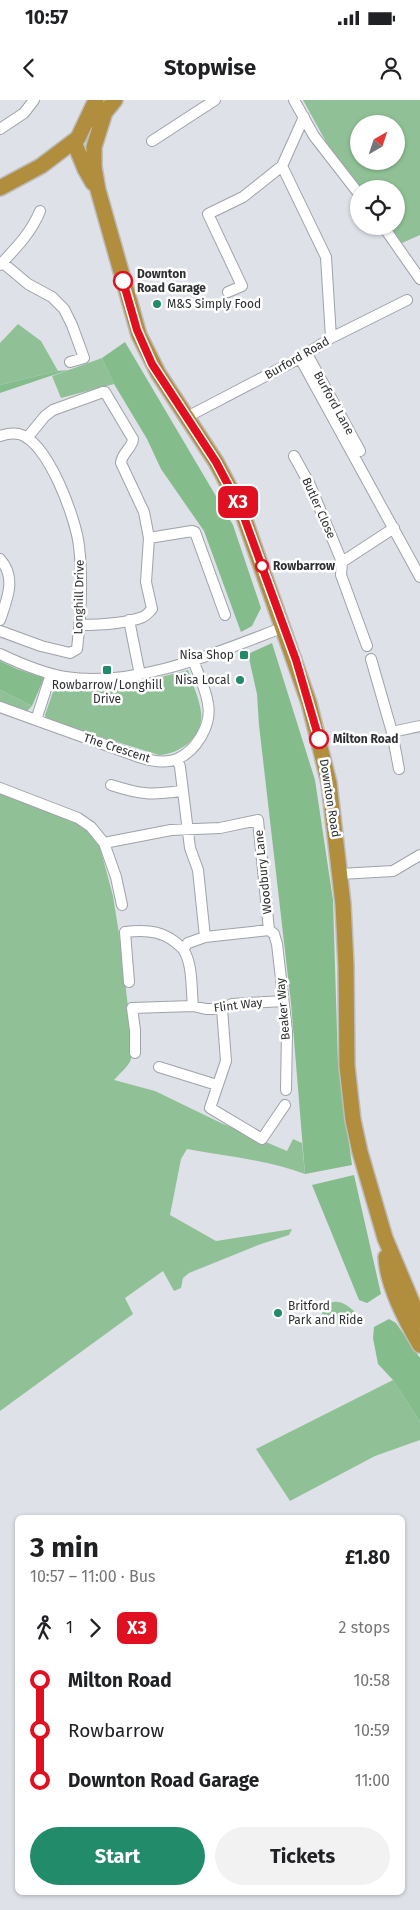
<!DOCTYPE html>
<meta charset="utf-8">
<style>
body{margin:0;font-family:"Fira Sans",sans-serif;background:#f2f2f2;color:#202124;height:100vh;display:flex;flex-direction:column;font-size:19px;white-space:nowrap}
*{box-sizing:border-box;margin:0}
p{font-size:16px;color:#757577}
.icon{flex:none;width:28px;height:28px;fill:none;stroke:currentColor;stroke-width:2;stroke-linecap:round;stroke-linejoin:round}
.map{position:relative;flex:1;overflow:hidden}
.sheet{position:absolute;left:15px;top:1415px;width:390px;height:380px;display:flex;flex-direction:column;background:#fff;border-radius:8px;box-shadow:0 1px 4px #0004}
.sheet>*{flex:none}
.badge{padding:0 10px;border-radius:8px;font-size:18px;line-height:32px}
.needle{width:32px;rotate:39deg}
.buttons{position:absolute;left:350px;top:15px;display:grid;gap:10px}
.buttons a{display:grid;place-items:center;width:55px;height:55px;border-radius:50%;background:#fff;box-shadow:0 1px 4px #0004;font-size:25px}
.map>.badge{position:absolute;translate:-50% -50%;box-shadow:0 0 0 2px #fff}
.legs{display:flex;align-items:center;gap:8px;height:55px;padding:0 15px;font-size:16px}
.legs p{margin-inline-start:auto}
.headline{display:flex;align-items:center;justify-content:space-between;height:85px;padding:0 15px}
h1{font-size:28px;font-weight:700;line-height:38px}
.action{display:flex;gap:10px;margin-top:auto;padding:10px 15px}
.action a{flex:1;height:58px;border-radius:30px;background:#228c6a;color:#fff;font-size:20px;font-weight:700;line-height:58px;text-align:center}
.action a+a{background:#f2f2f2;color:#202124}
ul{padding:0 15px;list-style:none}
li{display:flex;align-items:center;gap:18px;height:50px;font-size:19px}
li i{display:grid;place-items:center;width:8px;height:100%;margin:0 6px;background:currentColor}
li i::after{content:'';width:12px;height:12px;margin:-6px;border:4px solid;border-radius:50%;background:#fff}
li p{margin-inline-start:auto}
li:first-child i{background:linear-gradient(#0000 50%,currentColor 0)}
li:last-child i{background:linear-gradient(currentColor 50%,#0000 0)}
.status{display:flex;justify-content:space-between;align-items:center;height:35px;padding:0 25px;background:#fff;direction:ltr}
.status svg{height:14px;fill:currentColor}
header{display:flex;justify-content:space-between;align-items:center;height:65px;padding:0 15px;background:#fff;font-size:22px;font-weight:700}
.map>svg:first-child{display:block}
.green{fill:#90c196;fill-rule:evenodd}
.forest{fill:#85bc8c}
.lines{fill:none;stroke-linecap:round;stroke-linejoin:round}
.minor-casing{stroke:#9fa2a9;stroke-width:12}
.highway-casing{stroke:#bcbcbd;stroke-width:18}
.minor{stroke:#fff;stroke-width:10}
.highway{stroke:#b18e3e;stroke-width:15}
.line-1-casing{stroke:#fff;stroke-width:11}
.line-1{stroke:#e01021;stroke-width:8}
.stop-1-dot{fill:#fff;stroke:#e01021;stroke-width:2.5}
.poi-dot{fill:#228c6a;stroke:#fff;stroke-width:2}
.labels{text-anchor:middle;stroke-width:5;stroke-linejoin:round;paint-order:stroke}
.stop-label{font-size:12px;font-weight:bold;fill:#2e2f32;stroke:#fff;text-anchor:start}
.poi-label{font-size:12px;fill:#2e2f32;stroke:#fff;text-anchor:start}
.street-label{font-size:12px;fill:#2e2f32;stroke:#fff}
</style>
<div class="status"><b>10:57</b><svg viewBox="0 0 49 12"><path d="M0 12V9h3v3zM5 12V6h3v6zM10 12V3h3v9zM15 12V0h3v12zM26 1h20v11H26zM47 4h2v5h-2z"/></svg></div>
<header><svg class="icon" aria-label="back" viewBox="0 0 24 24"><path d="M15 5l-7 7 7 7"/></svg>Stopwise<svg class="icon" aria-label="person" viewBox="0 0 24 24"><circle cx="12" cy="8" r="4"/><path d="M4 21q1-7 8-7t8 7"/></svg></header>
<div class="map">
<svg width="420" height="1810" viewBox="0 0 420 1810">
<rect width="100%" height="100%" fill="#dee1e8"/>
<path class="green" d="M303,0H420V135L402,143L389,126H396V89H361L330,49ZM359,24H396V61H359Z
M18,224L41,241L58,271L0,285V243Z
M102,258L114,284L61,298L52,276Z
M188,570C192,583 199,597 201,612C204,636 181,654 159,655L46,620L45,615L54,589C70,582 80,589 96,588C128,586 157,578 188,570Z
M0,590L32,606L27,611L0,601Z
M0,693L78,723L98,740L113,796L126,878C124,905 138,932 131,959C129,966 119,974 114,980L155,991L221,1023L287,1051L293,1039L302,1043L305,1074C267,1060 226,1056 187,1049L181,1059L170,1115L216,1141L292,1129L289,1135L261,1144L189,1173L183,1178L181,1188L174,1191L163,1171L125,1198L133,1214L0,1311Z
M333,1202C342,1201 348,1206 355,1212L354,1217C348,1220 338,1227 331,1226C316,1223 321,1206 333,1202Z
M393,1280L420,1322V1340L375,1356L290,1401L256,1349Z"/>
<path class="forest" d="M125,242L233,425L261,508L252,526L241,532L204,431L161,369L147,339L114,284L102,258Z
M68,270L0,293V285L58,271Z
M272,543L315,680L333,800L338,964L352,1065L305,1074L291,903L259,625L257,594L248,554Z
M0,561L17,569L44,578L32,606L0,590Z
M354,1075L381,1194L367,1203L359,1200L312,1085Z
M389,1219L396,1223L420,1258V1322L393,1280L378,1264L373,1238L374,1227Z"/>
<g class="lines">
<defs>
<path id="minor" d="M294,0L314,36L359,94
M0,29L24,13L34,0
M152,41L215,0
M282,66L326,157L331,238
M383,126L420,179
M3,163L28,184L52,197L64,209L72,225L84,258L70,262
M0,165C16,148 31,133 40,111
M228,192L242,186L208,114L243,97L282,66L304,17
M307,254L360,351
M300,258L420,477
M187,317L300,258L331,238L407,200
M0,336C6,334 13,333 19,334C48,341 76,419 79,446C83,480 81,515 77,549L70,553L41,546L0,531
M27,338L45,316L53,310L103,292H105L133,339C132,349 122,352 121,363L144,412L149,438L146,482L152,509C149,512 147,515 143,517C124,524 100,525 79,525
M294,356L310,385L342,462L394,428
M149,438L192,431L195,432L225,515
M0,459C17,478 7,499 0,520
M342,462L341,475L367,546
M129,520L140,575
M0,554C21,564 42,573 65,577C137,588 218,552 284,527
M371,559L392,632L399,669
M51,574L36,620L139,657C151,661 165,664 177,659C196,651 212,625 208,604C206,589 198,574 193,560
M0,607L36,620
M392,632L420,626
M177,659L180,667L190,748L198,770L205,837
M111,685C142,695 151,695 182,691
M0,688L78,718L91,727L104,743L171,730L220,728L258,720L269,830
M104,743L116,777L122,805
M340,774L393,771L420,755
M269,830L274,834L277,844L287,931L286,990
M129,882L125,832C148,829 166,831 183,849L188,843L205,837L269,830
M193,906L206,909H222L232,904L283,901
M222,909L226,961L210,1008L262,1039L285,1005
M135,953V930L132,908L193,906C191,888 193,864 183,849
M159,967L217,985"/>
<path id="highway" d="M104,15L94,47V67L98,90L139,235L158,273L216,362L241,409L309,603L329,683L343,804L346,866L347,966L353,1020L360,1052L385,1138L420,1221
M97,22L115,0
M74,42L85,69L93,83
M0,88L41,66L78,38L96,0
M386,1157C387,1185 406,1221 420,1245"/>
</defs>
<use href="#minor" class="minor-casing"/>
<use href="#highway" class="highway-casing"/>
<use href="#minor" class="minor"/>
<use href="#highway" class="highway"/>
</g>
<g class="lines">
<defs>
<path id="line-1" d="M123,181L137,230L152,264L216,362L241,409L296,560L319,639"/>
</defs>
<use href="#line-1" class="line-1-casing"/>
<use href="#line-1" class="line-1"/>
</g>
<g class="stop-1-dot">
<circle cx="123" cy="181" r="9"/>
<circle cx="262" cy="466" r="6"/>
<circle cx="319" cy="639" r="9"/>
</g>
<g class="poi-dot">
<circle cx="157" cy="204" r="5"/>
<rect x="239" y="550" width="10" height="10" rx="2.5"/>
<rect x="102" y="565" width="10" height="10" rx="2.5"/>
<circle cx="240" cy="580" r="5"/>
<circle cx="278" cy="1213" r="5"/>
</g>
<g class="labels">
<g class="stop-label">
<text x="137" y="178">Downton<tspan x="137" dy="14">Road Garage</tspan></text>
<text x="273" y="470">Rowbarrow</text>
<text x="333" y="643">Milton Road</text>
</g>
<g class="poi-label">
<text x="167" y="208">M&amp;S Simply Food</text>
<text x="234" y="559" text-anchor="end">Nisa Shop</text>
<text x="230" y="584" text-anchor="end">Nisa Local</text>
<text x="107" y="589" text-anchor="middle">Rowbarrow/Longhill<tspan x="107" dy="14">Drive</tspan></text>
<text x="288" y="1210">Britford<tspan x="288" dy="14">Park and Ride</tspan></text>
</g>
<g class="street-label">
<text transform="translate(297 258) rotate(-30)" y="4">Burford Road</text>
<text transform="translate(334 303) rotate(61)" y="4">Burford Lane</text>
<text transform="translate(319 408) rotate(66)" y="4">Butler Close</text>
<text transform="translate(79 497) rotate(-89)" y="4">Longhill Drive</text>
<text transform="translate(117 648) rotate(18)" y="4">The Crescent</text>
<text transform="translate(330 698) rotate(81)" y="4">Downton Road</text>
<text transform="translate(263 772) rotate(-96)" y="4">Woodbury Lane</text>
<text transform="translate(238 905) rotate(-7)" y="4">Flint Way</text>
<text transform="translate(283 909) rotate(-95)" y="4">Beaker Way</text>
</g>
</g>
</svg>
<div class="buttons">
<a><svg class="needle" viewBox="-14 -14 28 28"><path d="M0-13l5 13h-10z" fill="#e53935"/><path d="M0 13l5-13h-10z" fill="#757577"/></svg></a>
<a><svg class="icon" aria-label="locate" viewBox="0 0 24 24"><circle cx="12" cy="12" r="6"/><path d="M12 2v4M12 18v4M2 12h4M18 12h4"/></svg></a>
</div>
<b class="badge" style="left:238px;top:402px;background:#e01021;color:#fff">X3</b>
<section class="sheet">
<div class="headline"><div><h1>3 min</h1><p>10:57 – 11:00 · Bus</p></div><b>£1.80</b></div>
<div class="legs"><svg class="icon" aria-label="walk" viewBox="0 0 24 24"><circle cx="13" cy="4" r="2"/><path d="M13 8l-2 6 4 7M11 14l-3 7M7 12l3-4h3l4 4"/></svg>1<svg class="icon" aria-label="forward" viewBox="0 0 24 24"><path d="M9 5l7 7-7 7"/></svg><b class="badge" style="background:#e01021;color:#fff">X3</b><p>2 stops</p></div>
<ul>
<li><i style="color:#e01021"></i><b>Milton Road</b><p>10:58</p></li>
<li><i style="color:#e01021"></i><span>Rowbarrow</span><p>10:59</p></li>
<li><i style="color:#e01021"></i><b>Downton Road Garage</b><p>11:00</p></li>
</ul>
<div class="action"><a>Start</a><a>Tickets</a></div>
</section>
</div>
